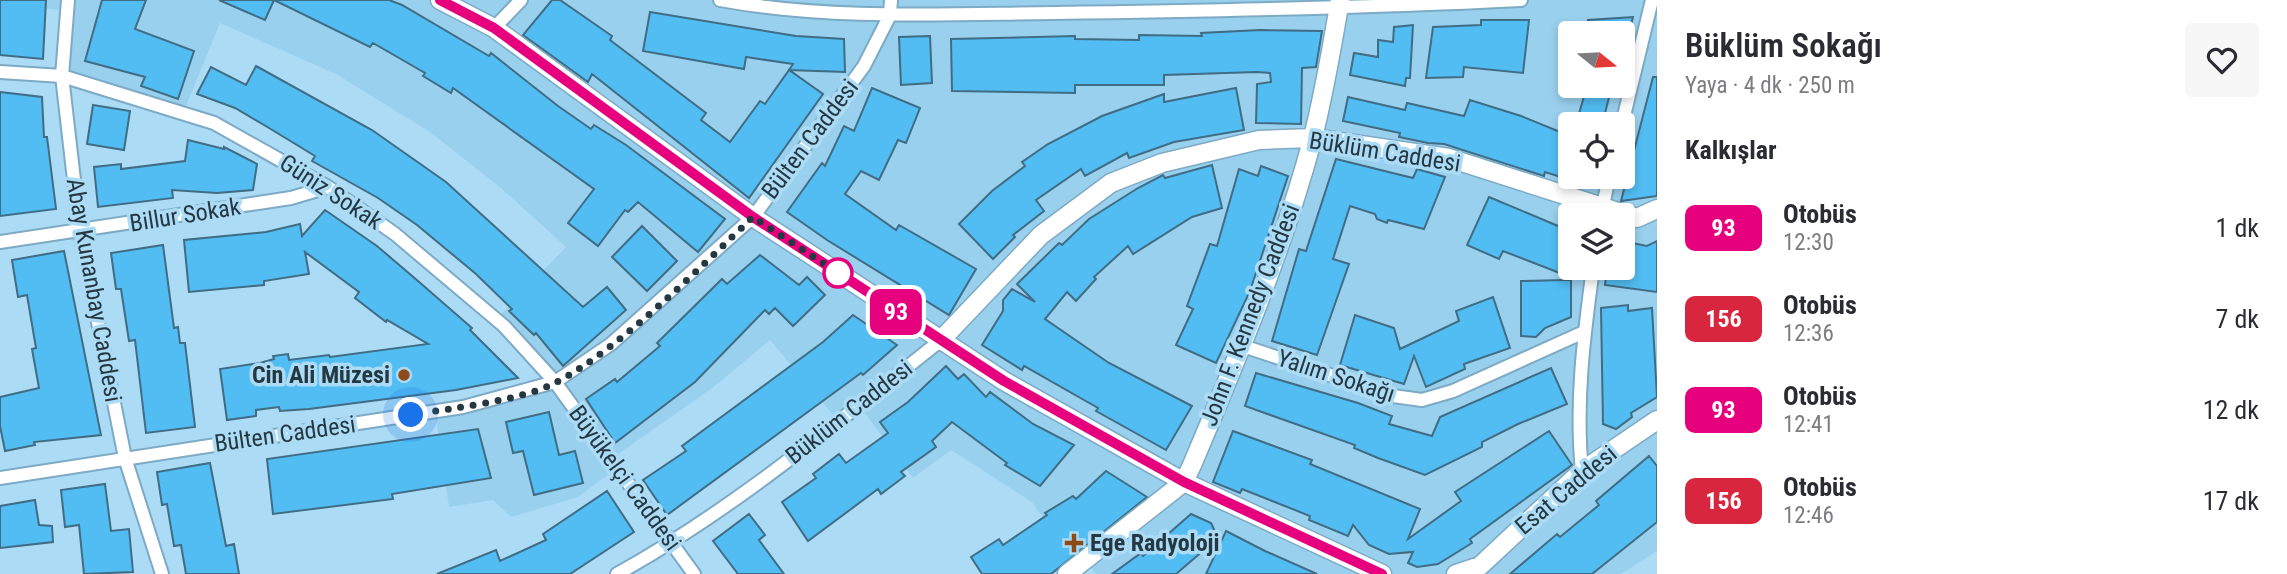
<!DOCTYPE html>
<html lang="tr">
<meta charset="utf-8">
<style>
body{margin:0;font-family:"Roboto Condensed",sans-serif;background:#f7f7f7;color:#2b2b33;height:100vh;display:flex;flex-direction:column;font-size:26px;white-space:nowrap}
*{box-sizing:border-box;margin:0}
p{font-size:23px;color:#7c7c81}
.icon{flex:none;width:38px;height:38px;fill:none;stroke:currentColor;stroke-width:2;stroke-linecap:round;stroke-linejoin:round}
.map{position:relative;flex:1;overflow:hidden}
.drawer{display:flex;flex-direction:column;background:#fff;width:630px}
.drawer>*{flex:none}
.badge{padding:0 14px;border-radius:10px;font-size:24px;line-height:46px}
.needle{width:46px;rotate:108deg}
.tools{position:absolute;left:1558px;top:21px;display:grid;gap:14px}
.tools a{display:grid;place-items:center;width:77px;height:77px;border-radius:7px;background:#fff;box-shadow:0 4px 10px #0003;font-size:35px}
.you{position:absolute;width:35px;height:35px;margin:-18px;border:5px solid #fff;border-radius:50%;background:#1a73e8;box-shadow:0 0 0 10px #1a73e833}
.map>.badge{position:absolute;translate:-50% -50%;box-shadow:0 0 0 4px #fff}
h2{padding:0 28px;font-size:26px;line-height:63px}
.round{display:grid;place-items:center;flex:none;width:74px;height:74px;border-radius:7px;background:#f7f7f7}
.head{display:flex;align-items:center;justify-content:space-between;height:119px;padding:0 28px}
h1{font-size:33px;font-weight:600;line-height:52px}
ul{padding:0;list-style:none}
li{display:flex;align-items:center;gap:21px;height:91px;padding:0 28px}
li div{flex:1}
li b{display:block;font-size:26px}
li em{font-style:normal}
li .badge{min-width:77px;font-weight:700;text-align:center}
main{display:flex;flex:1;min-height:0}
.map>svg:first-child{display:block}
.built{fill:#99d0ee;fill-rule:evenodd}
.building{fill:#52bdf3;stroke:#406c84;stroke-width:2}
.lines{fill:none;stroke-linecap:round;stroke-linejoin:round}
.street-casing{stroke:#7daac4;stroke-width:16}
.secondary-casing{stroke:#7daac4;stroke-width:21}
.street{stroke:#fff;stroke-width:12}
.secondary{stroke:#fff;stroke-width:18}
.line-casing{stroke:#fff;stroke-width:16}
.line{stroke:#e6007e;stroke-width:10}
.walk{stroke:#253842;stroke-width:7;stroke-dasharray:0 12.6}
.stop-dot{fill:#fff;stroke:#e6007e;stroke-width:3.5}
.poi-dot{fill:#8c4b18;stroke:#acdbf6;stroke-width:2.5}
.labels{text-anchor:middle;stroke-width:7;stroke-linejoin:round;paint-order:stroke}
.street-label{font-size:24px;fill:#253842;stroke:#acdbf6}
.poi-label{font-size:24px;font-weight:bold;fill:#253842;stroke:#acdbf6;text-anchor:end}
</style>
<main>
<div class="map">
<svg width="1657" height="574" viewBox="0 0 1657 574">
<rect width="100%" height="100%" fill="#acdbf6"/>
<path class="built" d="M0,0H1657V551L1621,574H1096L1085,560L1077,567L1032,502L951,450L913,478L859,405L838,421L770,340L711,389L611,459L617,468L578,497L511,517L493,500L449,507L435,412L555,383L497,319L566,247L501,188L430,132L336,74L220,23L183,113L62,76L67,11L0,3ZM1570,33H1622V86H1570ZM1570,124H1622V177H1570ZM1570,215H1622V268H1570Z"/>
<path class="building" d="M0,0H46L43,59L0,55Z
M102,0H146L135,29L194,51L178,99L141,86L145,77L85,61Z
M219,0H389L402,5L489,56L491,53L558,106L591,129L594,125L626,145L725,219L698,252L638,202L628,212L625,210L598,246L568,223L594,189L453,88L451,93L423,76L425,73L373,43L370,47L274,0L265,20Z
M552,0H560L612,36L610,40L706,113L701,120L730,142L760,101L765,104L789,70L823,94L749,198L592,74L588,82L523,35Z
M650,12L796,36L844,39L845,72L789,70L793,64L746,57L744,69L643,51Z
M1633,17L1629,33H1586L1588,20Z
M1481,20H1529L1523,73L1464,67L1463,77L1426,78L1433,27L1481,25Z
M1413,25L1410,78H1406L1405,86L1350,75L1354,53L1378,57V40L1393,42L1394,27Z
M1260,30L1322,31L1316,67L1302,68L1301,124L1256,123L1257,84L1271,82L1270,73L1257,72L1164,75V85H1075V93L952,91L951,39L1075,36V39L1139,40V35L1202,36L1201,33Z
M930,36L932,83L901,85L899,37Z
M256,66L372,130L446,182L583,307L607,287L626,310L563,366L536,333L534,335L509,311L512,309L476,274L417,225L378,198L312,161L315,156L269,128L235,108L197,94L211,67L246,85Z
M1653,77H1657V196L1621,201Z
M1587,86H1612L1605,113L1613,115L1611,124H1576Z
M872,88L920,108L906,143L898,140L879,180L861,171L845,194L896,230L899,225L976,269L949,315L827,240L787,212L822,163L825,166L844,126L854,131Z
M1236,88L1244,130L1174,142L1129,158L1127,153L1085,176L1081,169L1036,200L1044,211L1013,235L1015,237L993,259L959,224L992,191L1025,166L1022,162L1048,144L1102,116L1164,94V102Z
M0,92L42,97L44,137H47L56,209L0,216Z
M1348,97L1405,110L1407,103L1464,116L1470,100L1521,116L1570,136V180L1545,172L1544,176L1444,144L1428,143L1399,137L1400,133L1343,121Z
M93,105L130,111L124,150L87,144Z
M188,140L224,149V147L257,164L253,190L217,193L172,190L173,198L98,207L94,167L121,164V169L185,161Z
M1336,159L1413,178L1417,169L1445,177L1424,229L1388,220L1387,223L1377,219L1375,214L1350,206L1333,259L1349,264L1317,355L1272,341L1299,249L1306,251Z
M1212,165L1222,208L1192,217L1133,254L1128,246L1094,277L1096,279L1076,301L1067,292L1045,319L1109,363L1192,406L1166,450L1096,411L1098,408L1024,366L1022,370L982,345L1003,311V300L1012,289L1035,302L1017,284L1059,243L1062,245L1089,219L1138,188L1163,175L1165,178Z
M1261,166L1288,176L1250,291L1216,363L1176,345L1193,309L1187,306L1210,244L1217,246L1239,169L1258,176Z
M1489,197L1570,231V277L1503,251L1499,259L1467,245Z
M325,210L377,246L418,281L472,328L470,330L518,378L456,390L309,409L280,411L279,407L256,410V416L227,420L220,369L260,363L274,359L273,356L288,354L289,360L329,355L330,357L428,344L387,320L386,322L355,298L359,292L305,252L309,274L264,281V285L189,292L184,240L266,232L300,224L302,236Z
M642,226L677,261L647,291L612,257Z
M1622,241L1647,246L1657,241V292L1605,285L1607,268H1622Z
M163,245L174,328L178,327L180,343H185L195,427L146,433L135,340L129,341L121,289H116L111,253Z
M64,251L101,435L34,442L35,445L5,451L0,426V397L39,388L32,349L36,348L27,295L18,297L12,260Z
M760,255L799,285L807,277L825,295L793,326L775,308L769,314L765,310L695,382L615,443L586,399L615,379L617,382L660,346L657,343L722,279L727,284Z
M1565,280H1571V317L1545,328L1536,337L1521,336V281Z
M1493,297L1510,348L1464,364L1465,369L1426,387L1414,356L1404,384L1340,365L1355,315L1394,328L1400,349L1459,321L1456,311Z
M1628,305V311L1652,308L1657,397L1631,413L1632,417L1616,429L1603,424L1601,308Z
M853,315L897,345L863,375L861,373L667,515L643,480L686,451L682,446L823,342Z
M946,366L958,379L964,374L986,397L990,392L1033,424L1074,445L1040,486L1005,465L1007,463L952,422L932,441L936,447L901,472L905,476L881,494L878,489L808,541L782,502L816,478L813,474L839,454L846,463L888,433L880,422L908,402Z
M1551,368L1567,404L1518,424L1482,442V447L1425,475L1378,458L1354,448L1355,445L1245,406L1256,373L1358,403L1392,416L1389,424L1432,436L1440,417Z
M549,412L559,455L575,451L583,483L534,495L523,451L513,453L506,422Z
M478,429L491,478L392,494L393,499L273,514L267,459Z
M1233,431L1312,460L1310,464L1420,509L1408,539L1461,501L1455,492L1549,431L1572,465L1470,539L1472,543L1438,564L1417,567L1408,563L1413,552L1389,554L1369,545L1353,525L1348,536L1309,520L1310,516L1242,489L1240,493L1213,482Z
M1649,456L1657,466V522L1592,574H1510L1557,534L1560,537L1599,505L1596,501Z
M210,463L226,546L234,544L239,574H186L181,545L174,546L167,504L162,505L157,472Z
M1106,471L1147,497L1051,574H982L971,557L999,539L1003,545L1047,515L1045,513L1073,496L1076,499Z
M105,484L111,531L129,529L133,572L84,574L79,525L65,527L61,490Z
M607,491L634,532L570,574H437L496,550L500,561L546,540L543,534Z
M35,500L39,525L52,526L53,542L0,548V506Z
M749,514L765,535L759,540L784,574H738L713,541Z
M1191,514L1211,523L1218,538L1176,574H1112L1141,553L1143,556Z
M1226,531L1265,551L1317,574H1206Z"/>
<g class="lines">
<defs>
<path id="street" d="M68,0L62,76L80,232L125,458L162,574
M720,0C829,20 943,14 1054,13C1209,11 1365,8 1521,0
M494,28L521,0
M0,72L62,76L214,123L328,187L395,234L504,326L555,382L694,574
M1622,124L1652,0
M1601,215L1609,177
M0,242L291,198L328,187
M1243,346L1393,396L1422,400L1453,391L1584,332
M1582,471C1575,403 1584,335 1593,268
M0,478L463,407L555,382L611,344L753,217L864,66L890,15L891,0
M617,574C733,510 836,423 940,341"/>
<path id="secondary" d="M440,0L494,28L753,217L1004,381L1184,482L1382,574
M940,341L1041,235L1111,183L1162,163L1259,140L1313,138L1449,158L1637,218L1657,209
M1067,574L1184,482L1192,465C1237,359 1282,252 1312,141C1324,95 1332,47 1340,0
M1456,574L1480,566L1582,471L1657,420"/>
</defs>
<use href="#street" class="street-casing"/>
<use href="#secondary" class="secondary-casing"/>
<use href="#street" class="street"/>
<use href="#secondary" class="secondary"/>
</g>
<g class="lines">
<defs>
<path id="line" d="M440,0L494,28L753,217L1004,381L1184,482L1382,574"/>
</defs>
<use href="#line" class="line-casing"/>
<use href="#line" class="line"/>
<path class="walk" d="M411,415C452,408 521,401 557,382C622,347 698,269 753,217L838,273"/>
</g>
<circle class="stop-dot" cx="838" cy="273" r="14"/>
<g class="poi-dot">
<circle cx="404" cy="375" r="7"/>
<path d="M1070.5 532.5h7v7h7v7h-7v7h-7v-7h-7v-7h7z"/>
</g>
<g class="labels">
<g class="street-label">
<text transform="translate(810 139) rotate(-53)" y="8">Bülten Caddesi</text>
<text transform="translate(1385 152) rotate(9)" y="8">Büklüm Caddesi</text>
<text transform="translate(331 192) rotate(33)" y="8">Güniz Sokak</text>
<text transform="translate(185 215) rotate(-9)" y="8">Billur Sokak</text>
<text transform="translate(94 290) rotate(80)" y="8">Abay Kunanbay Caddesi</text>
<text transform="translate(1250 315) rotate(-69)" y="8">John F. Kennedy Caddesi</text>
<text transform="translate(1336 376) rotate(18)" y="8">Yalım Sokağı</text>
<text transform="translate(849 412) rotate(-38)" y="8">Büklüm Caddesi</text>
<text transform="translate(285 434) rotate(-8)" y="8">Bülten Caddesi</text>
<text transform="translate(625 478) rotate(54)" y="8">Büyükelçi Caddesi</text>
<text transform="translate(1566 490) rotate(-40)" y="8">Esat Caddesi</text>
</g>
<g class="poi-label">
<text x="390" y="383">Cin Ali Müzesi</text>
<text x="1090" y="551" text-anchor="start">Ege Radyoloji</text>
</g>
</g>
</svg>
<div class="tools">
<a><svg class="needle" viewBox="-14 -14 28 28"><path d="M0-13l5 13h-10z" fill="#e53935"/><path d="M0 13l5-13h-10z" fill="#7c7c81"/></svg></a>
<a><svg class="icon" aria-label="locate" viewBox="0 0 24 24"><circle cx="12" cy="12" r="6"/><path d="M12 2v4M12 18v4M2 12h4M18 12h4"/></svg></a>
<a><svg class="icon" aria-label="layers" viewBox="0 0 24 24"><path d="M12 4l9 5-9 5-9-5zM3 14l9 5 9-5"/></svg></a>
</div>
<div class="you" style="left:411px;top:415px"></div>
<b class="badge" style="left:896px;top:312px;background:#e6007e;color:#fff">93</b>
</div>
<section class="drawer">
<div class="head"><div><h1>Büklüm Sokağı</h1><p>Yaya · 4 dk · 250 m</p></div><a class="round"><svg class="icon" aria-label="heart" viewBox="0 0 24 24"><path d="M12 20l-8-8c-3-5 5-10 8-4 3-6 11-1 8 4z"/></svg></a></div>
<h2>Kalkışlar</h2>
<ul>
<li><span class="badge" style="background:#e6007e;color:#fff">93</span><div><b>Otobüs</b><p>12:30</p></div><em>1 dk</em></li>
<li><span class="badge" style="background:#d7263d;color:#fff">156</span><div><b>Otobüs</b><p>12:36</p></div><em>7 dk</em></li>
<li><span class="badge" style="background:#e6007e;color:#fff">93</span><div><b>Otobüs</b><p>12:41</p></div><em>12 dk</em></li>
<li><span class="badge" style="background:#d7263d;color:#fff">156</span><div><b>Otobüs</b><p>12:46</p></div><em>17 dk</em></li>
</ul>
</section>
</main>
